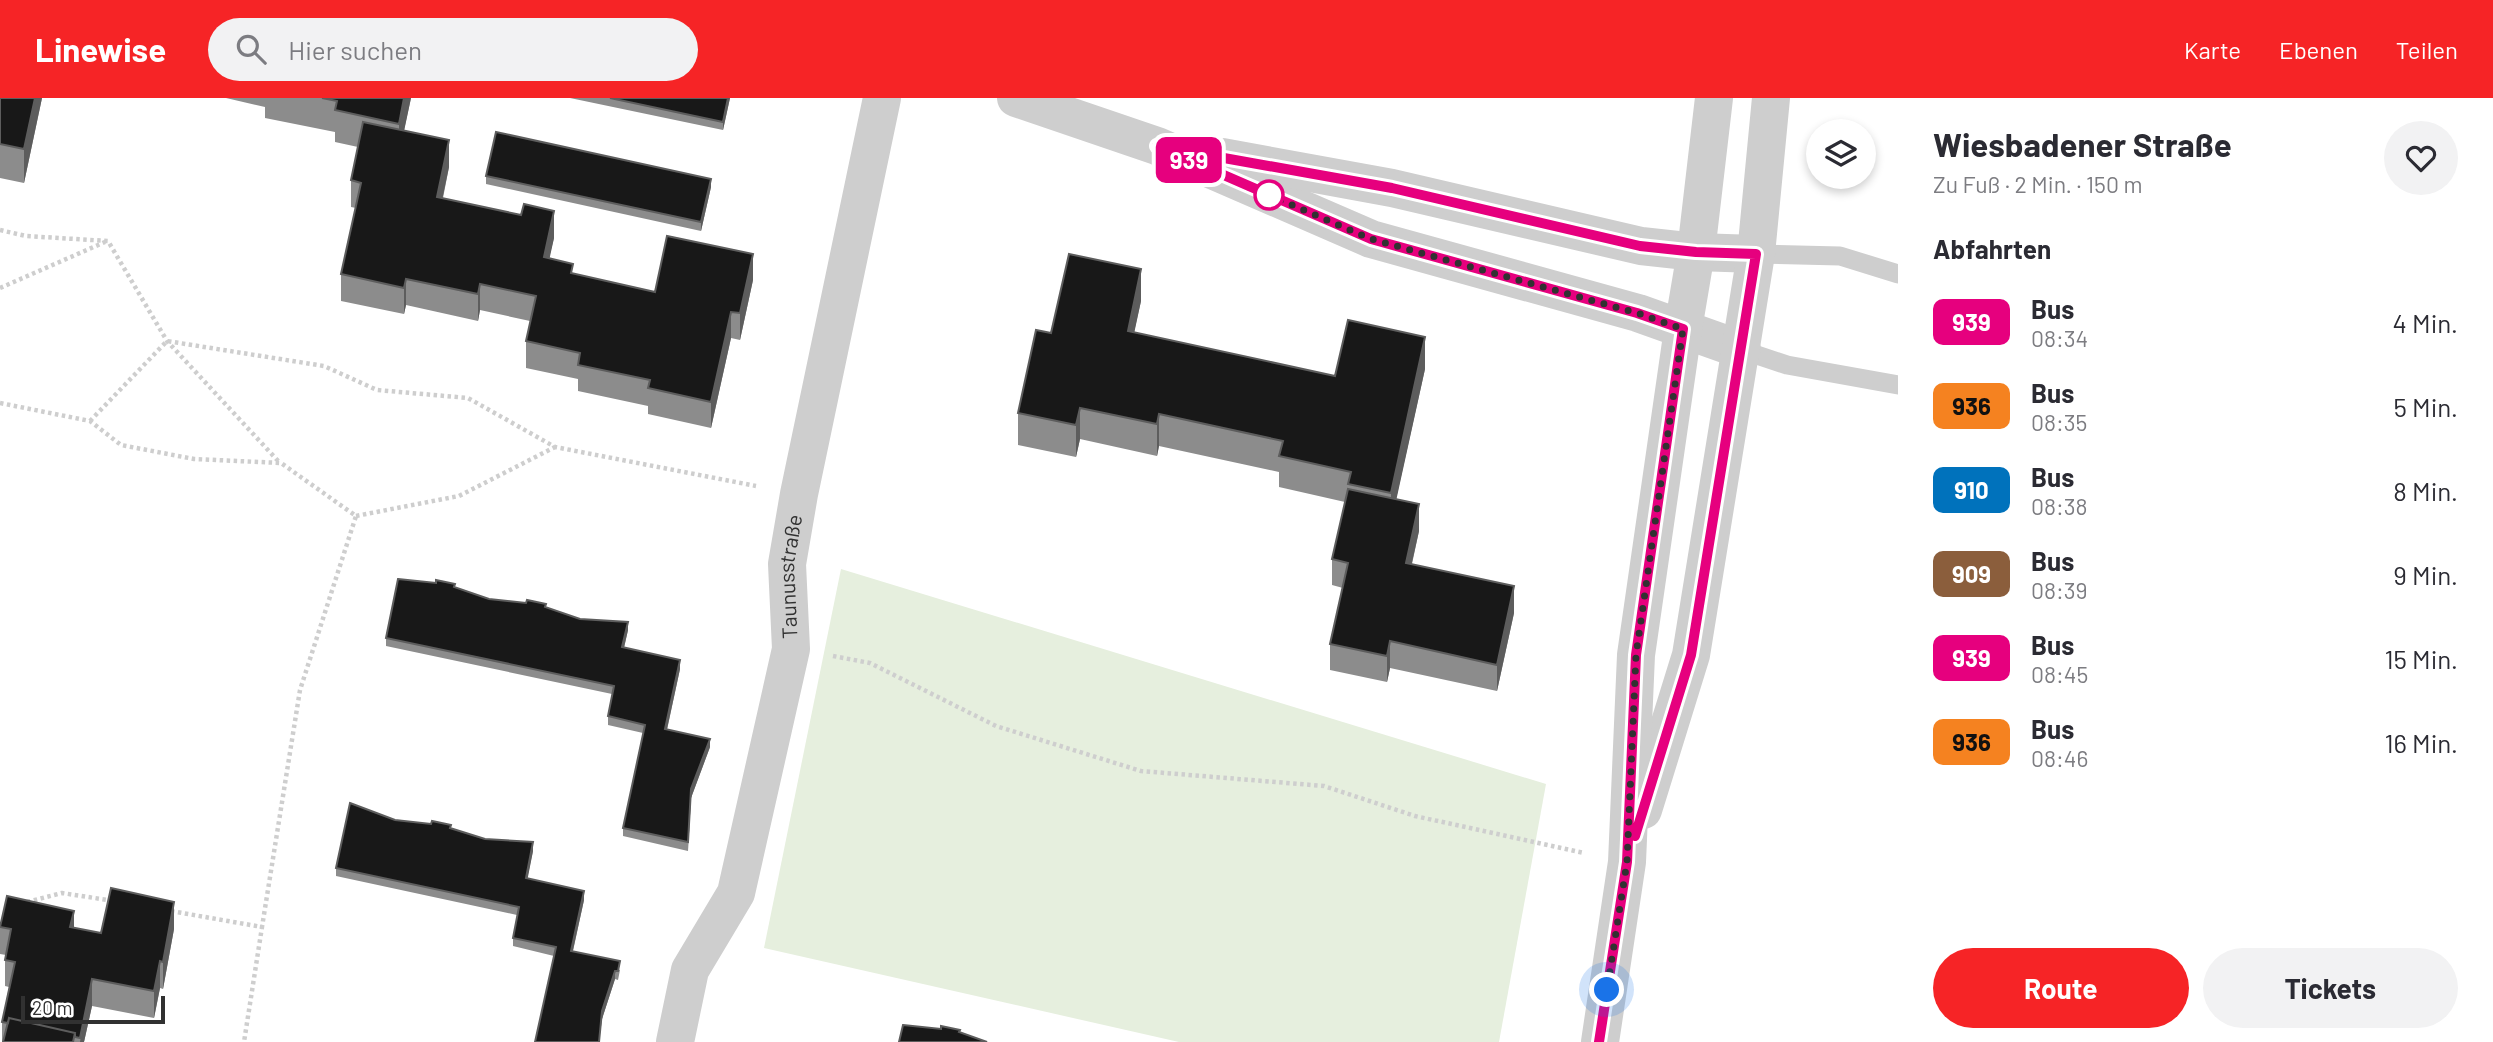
<!DOCTYPE html>
<html lang="de">
<meta charset="utf-8">
<style>
body{margin:0;font-family:Barlow,sans-serif;background:#f2f2f3;color:#2b2b33;height:100vh;display:flex;flex-direction:column;font-size:26px;white-space:nowrap}
*{box-sizing:border-box;margin:0}
p{font-size:23px;color:#7c7c81}
.icon{flex:none;width:38px;height:38px;fill:none;stroke:currentColor;stroke-width:2;stroke-linecap:round;stroke-linejoin:round}
.map{position:relative;flex:1;overflow:hidden}
.side{display:flex;flex-direction:column;background:#fff;width:595px}
.side>*{flex:none}
.badge{padding:0 14px;border-radius:10px;font-size:24px;line-height:46px}
.controls{position:absolute;left:1806px;top:21px;display:grid;gap:14px}
.controls a{display:grid;place-items:center;width:70px;height:70px;border-radius:50%;background:#fff;box-shadow:0 4px 10px #0003;font-size:35px}
.scale{position:absolute;left:21px;bottom:18px;width:144px;box-sizing:border-box;padding-left:7px;border:4px solid #313131;border-top:0;font-size:19px;line-height:24px;white-space:nowrap;color:#313131;-webkit-text-stroke:5px #fff;paint-order:stroke}
.you{position:absolute;width:35px;height:35px;margin:-18px;border:5px solid #fff;border-radius:50%;background:#1a73e8;box-shadow:0 0 0 10px #1a73e833}
.map>.badge{position:absolute;translate:-50% -50%;box-shadow:0 0 0 4px #fff}
h2{padding:0 35px;font-size:26px;line-height:63px}
.round{display:grid;place-items:center;flex:none;width:74px;height:74px;border-radius:37px;background:#f2f2f3}
.overview{display:flex;align-items:center;justify-content:space-between;height:119px;padding:0 35px}
h1{font-size:33px;font-weight:700;line-height:52px}
.primary-button{display:flex;gap:14px;margin-top:auto;padding:14px 35px}
.primary-button a{flex:1;height:80px;border-radius:42px;background:#f62426;color:#fff;font-size:28px;font-weight:700;line-height:80px;text-align:center}
.primary-button a+a{background:#f2f2f3;color:#2b2b33}
ul{padding:0;list-style:none}
li{display:flex;align-items:center;gap:21px;height:84px;padding:0 35px}
li div{flex:1}
li b{display:block;font-size:26px}
li em{font-style:normal}
li .badge{min-width:77px;font-weight:700;text-align:center}
header{display:flex;align-items:center;gap:42px;box-sizing:border-box;height:98px;padding:0 35px;background:#f62426;color:#fff}
header strong{font-size:33px}
nav{display:flex;gap:38px;margin-inline-start:auto;font-size:24px}
.search{width:490px;height:63px;background:#f2f2f3;display:flex;align-items:center;gap:18px;box-sizing:border-box;padding:0 24px;border-radius:38px;color:#7c7c81;font-size:26px}
main{display:flex;flex:1;min-height:0}
.map>svg:first-child{display:block}
.green{fill:#e6efde}
.lines{fill:none;stroke-linecap:round;stroke-linejoin:round}
.path{stroke:#cecece;stroke-width:4.5;stroke-dasharray:3.5 3.5;stroke-linecap:butt}
.service{stroke:#cecece;stroke-width:19}
.minor{stroke:#cecece;stroke-width:38}
.wall{fill:#8c8c8c}
.shaded-wall{fill:#5d5d5d}
.building{fill:#181818;stroke:#5d5d5d;stroke-width:2}
.line-casing{stroke:#fff;stroke-width:16}
.line{stroke:#e6007e;stroke-width:10}
.walk{stroke:#313131;stroke-width:7;stroke-dasharray:0 12.6}
.stop-dot{fill:#fff;stroke:#e6007e;stroke-width:3.5}
.labels{text-anchor:middle;stroke-width:7;stroke-linejoin:round;paint-order:stroke}
.street-label{font-size:21px;fill:#313131;stroke:#fff}
</style>
<header>
<strong>Linewise</strong>
<div class="search"><svg class="icon" aria-label="search" viewBox="0 0 24 24"><circle cx="10" cy="10" r="6"/><path d="M15 15l6 6"/></svg>Hier suchen</div>
<nav><a>Karte</a><a>Ebenen</a><a>Teilen</a></nav>
</header>
<main>
<div class="map">
<svg width="1898" height="944" viewBox="0 0 1898 944">
<rect width="100%" height="100%" fill="#fff"/>
<path class="green" d="M841,471L1546,686L1499,944H1179L764,850Z"/>
<g class="lines">
<path class="path" d="M0,132L26,138L108,143L167,243L280,365
M0,190L105,144
M0,305L90,323L121,347L194,361L281,365L356,418L300,592L262,829
M90,323L167,243L324,268L377,292L468,300L555,349L756,388
M356,418L459,398L555,349
M833,558L870,565L996,628L1141,673L1324,688L1415,718L1584,755
M27,804L62,795L114,803
M171,813L262,829L244,944"/>
<path class="service" d="M1756,156L1840,158L1898,176
M1742,252L1787,267L1898,287"/>
<g class="minor">
<path d="M1016,0L1157,48L1371,141L1638,215L1742,252"/>
<path d="M1222,59L1392,90L1641,148L1696,154L1756,156"/>
<path d="M1643,712L1691,557L1756,156L1771,0"/>
<path id="s1" d="M675,944L690,872L736,795L791,551L787,466L799,396L882,0"/>
<path d="M1600,944L1627,764L1636,557L1683,231L1696,154L1714,0"/>
</g>
</g>
<path class="wall" d="M0,0H42L24,85L0,80Z
M226,0H411L404,32L449,69L443,100L554,140L549,160L573,176L655,194L753,182L740,242L731,240L711,330L648,316V308L578,293V281L526,270V243L530,223L480,212L478,223L406,207L404,216L341,203V176L356,110L351,109V82L358,49L335,44V34L265,20V9Z
M570,0H730L723,32Z
M486,78L711,89L701,133L486,86Z
M1141,203L1134,234L1335,278L1425,271L1396,401L1419,433L1412,466L1514,515L1497,593L1390,570L1387,584L1330,572V546L1343,490L1332,487V461L1345,404L1279,389V374L1159,348L1157,358L1080,341L1076,359L1018,347V315L1051,235Z
M455,489L489,501L546,509L580,521L628,532L624,550L680,571L667,632L710,649L691,700L688,753L623,738V730L643,635L608,627V618L612,596L386,548V540Z
M395,722L451,730L485,741L533,753L527,781L584,802L573,853L620,872L618,882L615,881L602,921L554,858L513,848V840L517,817L336,778V770Z
M0,827L74,830L101,835L174,831L163,891L160,890L154,920L92,908L84,944H2V924L9,889L5,888V862L6,857L0,856Z"/>
<path class="shaded-wall" d="M35,0H42L24,85V51Z
M404,0H411L399,57V26Z
M728,0H730L723,32V24Z
M449,42V69L437,126V99Z
M711,81V89L701,133V124Z
M554,113V140L544,186V159Z
M753,156V182L740,242V215Z
M1141,171V203L1128,264V233Z
M406,181V207L404,216V190Z
M480,186V212L478,223V196Z
M731,214V240L711,330V304Z
M1425,239V271L1391,426V395Z
M1080,310V341L1076,359V327Z
M1159,316V348L1157,358V326Z
M1419,406V433L1406,491V465Z
M1514,488V515L1497,593V567Z
M628,524V532L622,558V549Z
M1390,543V570L1387,584V558Z
M680,562V571L665,640V631Z
M710,641V649L691,700L688,753L691,691Z
M533,744V753L526,789V780Z
M584,793V802L571,861V853Z
M174,804V831L163,891V864Z
M74,813V839L70,829Z
M160,863V890L154,920V893Z
M615,873V881L602,921L599,944L602,913Z
M92,881V908L84,944H80Z"/>
<path class="building" d="M0,0H35L24,51L0,46Z
M322,0H404L399,26L335,12L337,3Z
M610,0H728L723,24Z
M363,24L449,42L437,99L521,117L524,106L554,113L544,159L573,166L571,175L655,194L667,138L753,156L740,215L731,214L711,304L648,290L650,282L578,267L580,255L526,243L536,198L480,186L478,196L406,181L404,190L341,176L361,85L351,82Z
M496,34L711,81L701,124L486,78Z
M1069,156L1141,171L1128,233L1335,278L1348,222L1425,239L1391,395L1348,386L1351,374L1279,358L1283,343L1159,316L1157,326L1080,310L1076,327L1018,315L1036,232L1051,235Z
M1348,391L1419,406L1406,465L1514,488L1497,567L1390,543L1387,558L1330,546L1348,465L1332,461Z
M398,481L436,485V482L455,486L454,489L489,501L526,505L527,502L546,506L545,509L580,521L628,524L622,549L680,562L665,631L710,641L691,691L688,744L623,730L645,627L608,618L614,588L386,540Z
M350,705L395,722L431,726L432,723L451,727L450,730L485,741L533,744L526,780L584,793L571,853L620,863L618,873H615L602,913L599,944H535L556,849L513,840L519,809L336,770Z
M111,790L174,804L163,864L160,863L154,893L92,881L80,940L75,939V935L9,920L8,925L2,924L15,864L5,862L11,831L0,829L7,798L74,813L70,829L101,835Z
M9,920L75,935L73,944H3Z
M903,927L941,931V928L960,932L959,934L987,944H899Z"/>
<g class="lines">
<defs>
<path id="line" d="M1599,944L1627,764L1636,557L1683,231L1637,215L1371,141L1157,48L1392,90L1640,148L1696,154L1756,156L1691,557L1635,738"/>
</defs>
<use href="#line" class="line-casing"/>
<use href="#line" class="line"/>
<path class="walk" d="M1269,97L1371,141L1637,215L1683,231L1636,557L1627,764L1607,892"/>
</g>
<circle class="stop-dot" cx="1269" cy="97" r="14"/>
<g class="labels">
<g class="street-label">
<text dy="7" stroke="none"><textPath href="#s1" startOffset="486">Taunusstraße</textPath></text>
</g>
</g>
</svg>
<div class="controls">
<a><svg class="icon" aria-label="layers" viewBox="0 0 24 24"><path d="M12 4l9 5-9 5-9-5zM3 14l9 5 9-5"/></svg></a>
</div>
<div class="scale">20 m</div>
<div class="you" style="left:1607px;top:892px"></div>
<b class="badge" style="left:1189px;top:62px;background:#e6007e;color:#fff">939</b>
</div>
<section class="side">
<div class="overview"><div><h1>Wiesbadener Straße</h1><p>Zu Fuß · 2 Min. · 150 m</p></div><a class="round"><svg class="icon" aria-label="heart" viewBox="0 0 24 24"><path d="M12 20l-8-8c-3-5 5-10 8-4 3-6 11-1 8 4z"/></svg></a></div>
<h2>Abfahrten</h2>
<ul>
<li><span class="badge" style="background:#e6007e;color:#fff">939</span><div><b>Bus</b><p>08:34</p></div><em>4 Min.</em></li>
<li><span class="badge" style="background:#f58220;color:#111">936</span><div><b>Bus</b><p>08:35</p></div><em>5 Min.</em></li>
<li><span class="badge" style="background:#0072bc;color:#fff">910</span><div><b>Bus</b><p>08:38</p></div><em>8 Min.</em></li>
<li><span class="badge" style="background:#8b5e3c;color:#fff">909</span><div><b>Bus</b><p>08:39</p></div><em>9 Min.</em></li>
<li><span class="badge" style="background:#e6007e;color:#fff">939</span><div><b>Bus</b><p>08:45</p></div><em>15 Min.</em></li>
<li><span class="badge" style="background:#f58220;color:#111">936</span><div><b>Bus</b><p>08:46</p></div><em>16 Min.</em></li>
</ul>
<div class="primary-button"><a>Route</a><a>Tickets</a></div>
</section>
</main>
